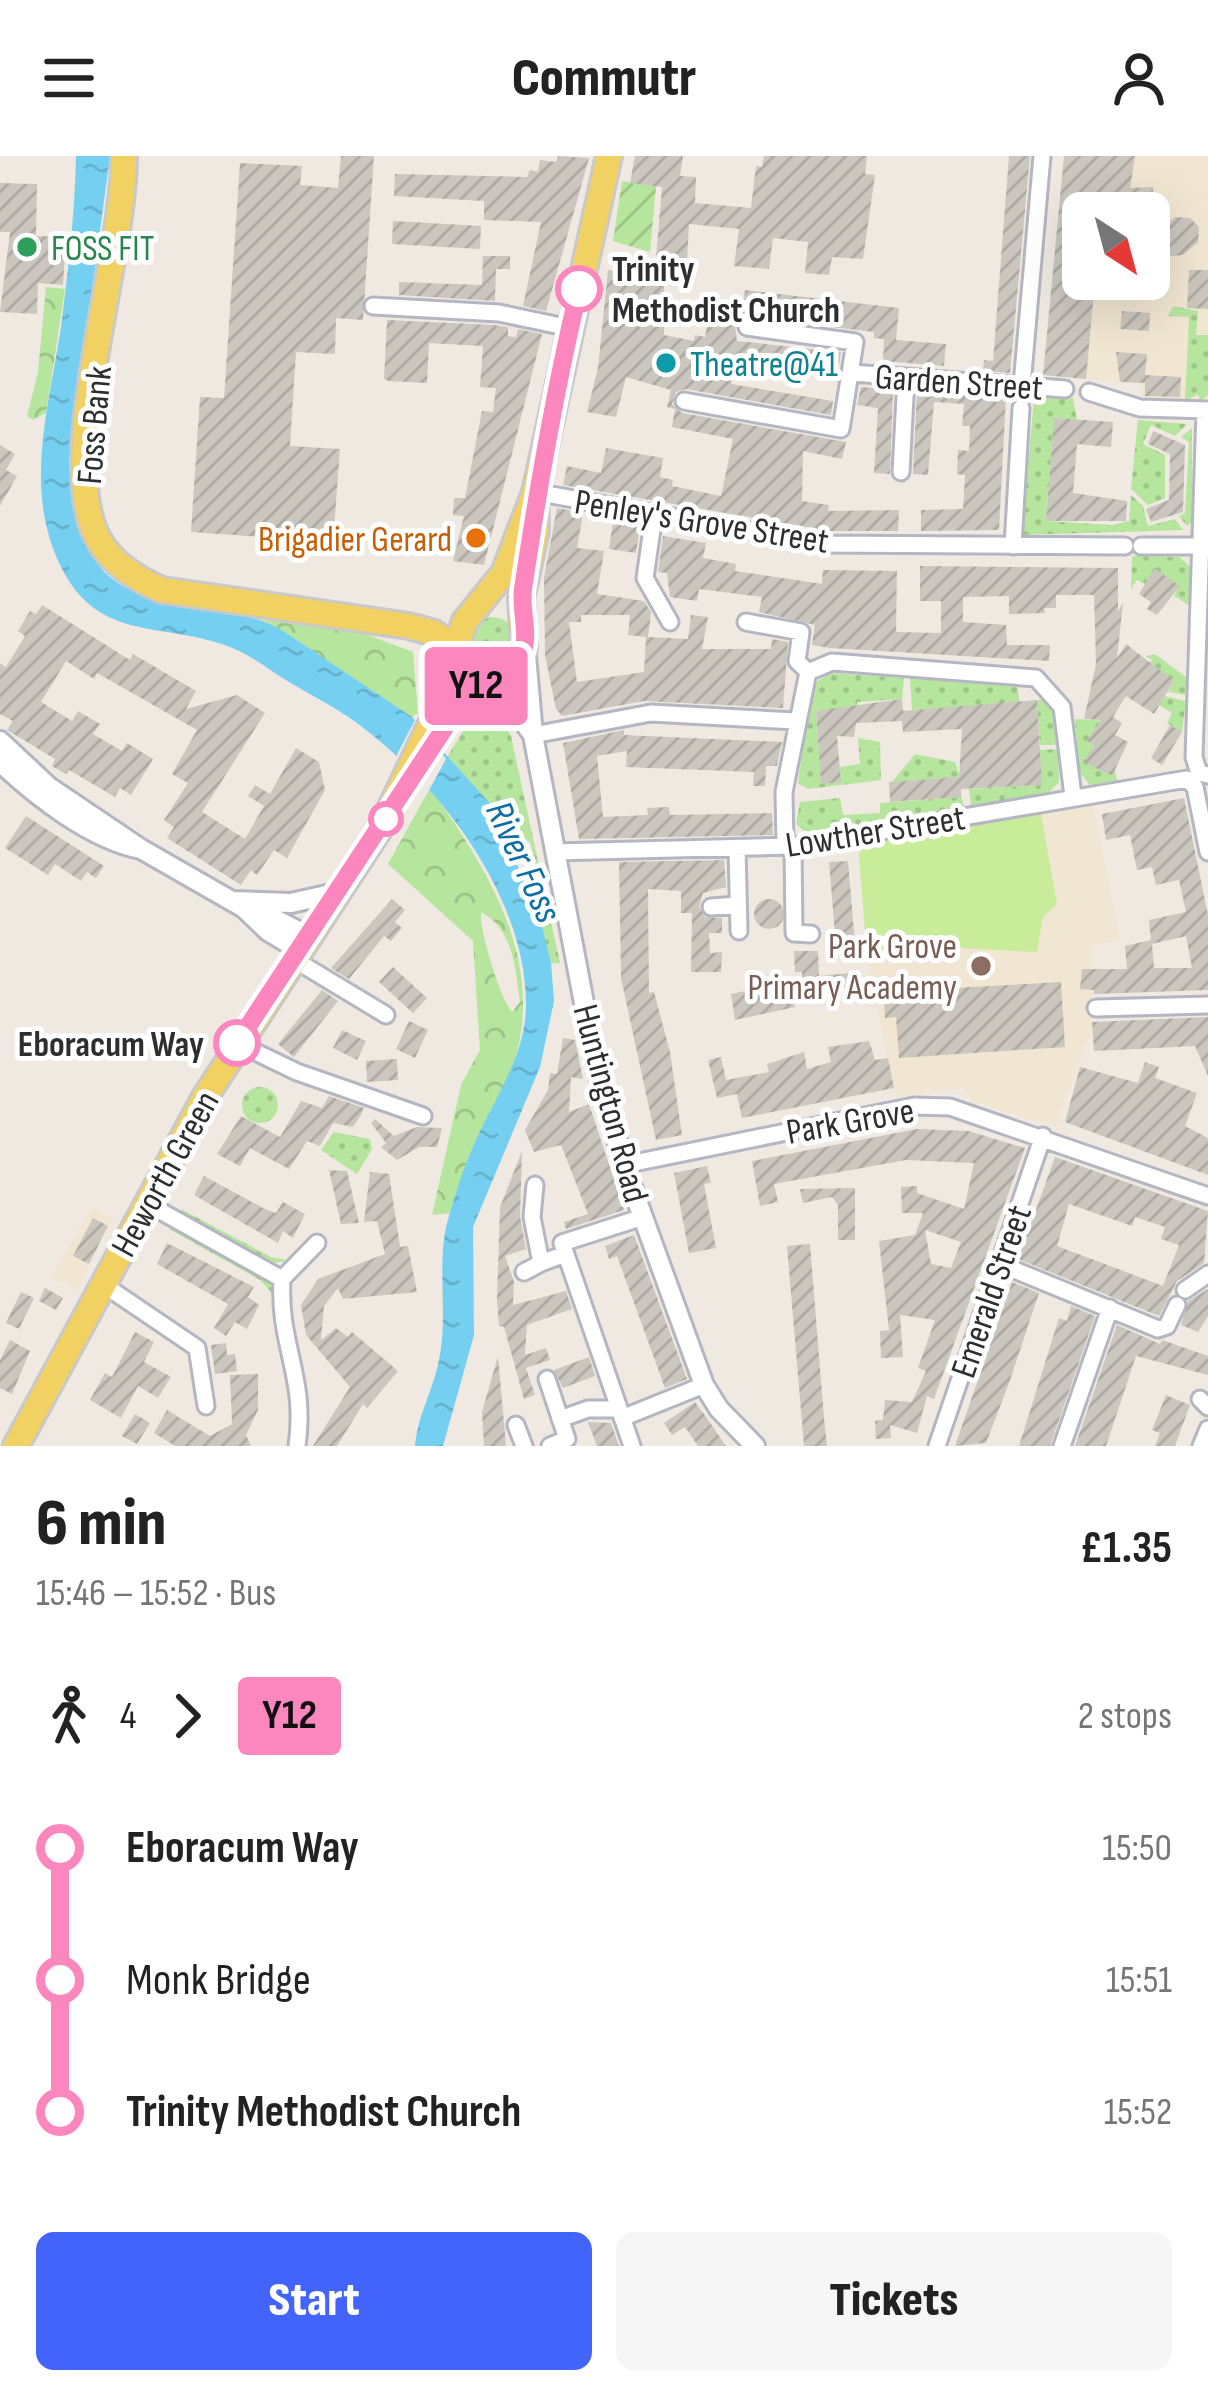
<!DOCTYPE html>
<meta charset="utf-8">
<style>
body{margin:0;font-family:"Sofia Sans Condensed",sans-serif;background:#f6f6f6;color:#222;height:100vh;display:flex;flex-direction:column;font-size:45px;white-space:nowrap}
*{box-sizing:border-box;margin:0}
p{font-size:39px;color:#767676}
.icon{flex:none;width:66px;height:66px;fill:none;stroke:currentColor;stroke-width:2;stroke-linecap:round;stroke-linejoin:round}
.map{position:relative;height:1290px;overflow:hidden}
.sheet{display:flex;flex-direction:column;background:#fff;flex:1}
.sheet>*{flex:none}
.badge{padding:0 24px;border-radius:9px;font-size:42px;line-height:78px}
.needle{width:78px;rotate:144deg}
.fabs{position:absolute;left:1062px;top:36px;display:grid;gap:24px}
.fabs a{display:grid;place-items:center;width:108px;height:108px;border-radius:18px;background:#fff;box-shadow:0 12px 48px #0002;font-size:60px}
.map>.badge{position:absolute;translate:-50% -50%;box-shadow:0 0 0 6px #fff}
.legs{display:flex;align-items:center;gap:18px;height:132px;padding:0 36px;font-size:39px}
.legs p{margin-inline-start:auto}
.head{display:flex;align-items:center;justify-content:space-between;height:204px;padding:0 36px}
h1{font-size:66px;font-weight:800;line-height:90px}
.primary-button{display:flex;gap:24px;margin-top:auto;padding:24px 36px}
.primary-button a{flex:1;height:138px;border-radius:18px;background:#4264fb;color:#fff;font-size:48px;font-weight:800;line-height:138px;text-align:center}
.primary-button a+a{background:#f6f6f6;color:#222}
ul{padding:0 36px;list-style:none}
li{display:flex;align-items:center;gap:42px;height:132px;font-size:45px}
li i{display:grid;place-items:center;width:18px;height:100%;margin:0 15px;background:currentColor}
li i::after{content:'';width:30px;height:30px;margin:-15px;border:9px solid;border-radius:50%;background:#fff}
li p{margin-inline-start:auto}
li:first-child i{background:linear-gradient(#0000 50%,currentColor 0)}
li:last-child i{background:linear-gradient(currentColor 50%,#0000 0)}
header{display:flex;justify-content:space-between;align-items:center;height:156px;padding:0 36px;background:#fff;font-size:54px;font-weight:800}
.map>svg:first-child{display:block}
.education{fill:#f0e6d1}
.grass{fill:url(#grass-dots)}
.forest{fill:url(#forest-crowns);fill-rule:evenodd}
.garden{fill:url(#garden-furrows)}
.pitch{fill:#c9ec9a}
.water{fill:url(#water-ripples)}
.pier{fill:#efe9e1}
.building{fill:url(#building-hatch);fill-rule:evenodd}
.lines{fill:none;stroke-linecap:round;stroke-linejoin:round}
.minor-casing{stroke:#b4b7c1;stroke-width:21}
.tertiary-casing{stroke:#b4b7c1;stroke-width:24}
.primary-casing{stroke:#c9c9c9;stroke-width:30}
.minor{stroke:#fff;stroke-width:15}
.tertiary{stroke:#fff;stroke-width:18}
.primary{stroke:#f2d163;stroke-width:24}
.line-1-casing{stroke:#fff;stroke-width:27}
.line-1{stroke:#fc87bf;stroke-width:18}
.leisure-dot{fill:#2e9e5b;stroke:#fff;stroke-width:4.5}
.stop-1-dot{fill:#fff;stroke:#fc87bf;stroke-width:6}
.culture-dot{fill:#0f9aa8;stroke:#fff;stroke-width:4.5}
.food-dot{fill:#e8710a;stroke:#fff;stroke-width:4.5}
.education-dot{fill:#8d6e63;stroke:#fff;stroke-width:4.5}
.labels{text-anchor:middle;stroke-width:10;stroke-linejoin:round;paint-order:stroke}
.leisure-label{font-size:36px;fill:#27864d;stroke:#fff;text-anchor:start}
.stop-label{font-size:36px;font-weight:bold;fill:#2e2e2e;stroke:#fff;text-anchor:start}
.culture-label{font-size:36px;fill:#0d838f;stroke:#fff;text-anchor:start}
.street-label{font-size:36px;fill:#2e2e2e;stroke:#fff}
.food-label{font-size:36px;fill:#c56008;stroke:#fff;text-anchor:end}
.education-label{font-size:36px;fill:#785e54;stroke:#fff;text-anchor:end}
.water-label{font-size:39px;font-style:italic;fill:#0d6fa3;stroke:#fff}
</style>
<header><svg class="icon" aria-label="menu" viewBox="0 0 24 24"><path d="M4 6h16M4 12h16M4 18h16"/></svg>Commutr<svg class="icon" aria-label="person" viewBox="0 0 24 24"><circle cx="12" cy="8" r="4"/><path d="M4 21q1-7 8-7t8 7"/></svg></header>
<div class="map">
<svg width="1208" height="1290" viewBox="0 0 1208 1290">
<defs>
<pattern id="grass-dots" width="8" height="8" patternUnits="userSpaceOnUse" patternTransform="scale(3)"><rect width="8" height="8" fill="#b6e59e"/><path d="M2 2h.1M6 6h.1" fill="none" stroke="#9dc588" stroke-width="1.8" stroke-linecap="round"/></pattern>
<pattern id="forest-crowns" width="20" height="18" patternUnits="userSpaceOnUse" patternTransform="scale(3)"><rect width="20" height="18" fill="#b6e59e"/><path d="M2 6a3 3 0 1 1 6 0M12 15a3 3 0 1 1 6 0" fill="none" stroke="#9dc588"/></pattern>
<pattern id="garden-furrows" width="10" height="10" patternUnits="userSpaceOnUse" patternTransform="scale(3)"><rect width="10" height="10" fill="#b6e59e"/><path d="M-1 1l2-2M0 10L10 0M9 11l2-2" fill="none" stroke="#9dc588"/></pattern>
<pattern id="water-ripples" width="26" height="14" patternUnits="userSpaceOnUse" patternTransform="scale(3)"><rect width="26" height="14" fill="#75cff0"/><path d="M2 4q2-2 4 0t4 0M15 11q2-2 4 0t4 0" fill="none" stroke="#66b2ce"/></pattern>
<pattern id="building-hatch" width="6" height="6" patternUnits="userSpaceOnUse" patternTransform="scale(3)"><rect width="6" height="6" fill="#cbc7bf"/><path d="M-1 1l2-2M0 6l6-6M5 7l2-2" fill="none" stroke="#afaba4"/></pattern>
</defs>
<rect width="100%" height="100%" fill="#efe9e1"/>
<path class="education" d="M1105,0H1208V244L1141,241V228L1073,222L1082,119L1149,123V57Z
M1093,650L1120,785L1091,789V875L1056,971L972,945L964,932L896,941L867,802L858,687Z
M92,1051L112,1063L77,1134L51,1121Z"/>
<path class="grass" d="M1173,150L1198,155L1196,179H1208V239L1200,245L1198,238L1185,245L1189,161L1168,160Z
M1034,242H1073L1077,264L1054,263L1046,365L1112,369L1129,365L1131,339L1143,350L1148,370L1175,363L1183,374L1022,379Z
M1138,264L1187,268L1175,280L1151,269L1143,288L1165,299V342L1148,349L1131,333Z
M1192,272V366L1187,370L1179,360L1185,357L1189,286L1181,281Z
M1132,400L1180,401L1192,413L1190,450L1174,440L1179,430L1154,413L1145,428L1137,424L1131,433Z
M473 481a20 20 0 1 1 40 0a20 20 0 1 1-40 0Z
M1155,498L1187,522V539L1168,536L1174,525L1149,509L1152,504L1146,500Z
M830,517L904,522L902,543L857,546L859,567L836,565L835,553L816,555L821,627L840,626V611L860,608L858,582L880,586L881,624L808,633L798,627L812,529Z
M910,522L1017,529L1020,549L912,554Z
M1164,540L1186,545L1182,576L1167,567L1172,557L1159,549Z
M1049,543L1056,556L1058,589H1040L1037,544Z
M485,552L498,557L511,580L560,807H551L526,730L539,724L530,685L510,690L494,652L446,603L473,559Z
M1075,563L1109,565L1087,585L1094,589L1085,605L1111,620L1115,614L1117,625L1090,629L1079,616Z
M1058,593L1059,626L1048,637L971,649L969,633L1041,629L1040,594Z
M915,598L955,606L960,621L892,626Z
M961,641L964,650L806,677L796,668L800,646L840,642L843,659L880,657V647Z
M242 949a18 18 0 1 1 36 0a18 18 0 1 1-36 0Z
M334,976L370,983L372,993L357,1018L321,994Z
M181,1053L271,1101L291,1105L270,1107L182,1059Z
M173,1070L271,1125L274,1139L260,1124L169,1073Z"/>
<path class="forest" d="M46,131L65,133L46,257L33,264L27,260L38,216Z
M260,464L357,475L413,496L418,557L412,561Z
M430,632C489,715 548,808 512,913C503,939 487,962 475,987C464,1009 458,1034 450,1057L432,1059L461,929L480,894L473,785L388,708ZM481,756C514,774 515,812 520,846L512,856C500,842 479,774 481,756Z"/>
<path class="garden" d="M622,25L656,30L650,96L613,85Z"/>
<path class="pitch" d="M1041,658L1057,748L1043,761L1037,796L960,792L925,803L867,802L858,687Z"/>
<path class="water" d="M76,0H110L69,307C86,485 164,418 280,473L412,561L494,652L541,767L551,807L554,845L540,911L473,1071L474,1179L443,1290H415C418,1258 433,1235 439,1204C449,1158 435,1104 449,1060C456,1037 463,1012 473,991C493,944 526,901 526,848C526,743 444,635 366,574C343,555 314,541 289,526C271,515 253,501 235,493C162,462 92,493 54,395C26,322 50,245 61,171C68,115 75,57 76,0Z"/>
<path class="pier" d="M415,564L446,603L427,638L393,606Z"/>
<path class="building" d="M341,0H374L363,164L336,162L335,198L296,196L290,290L340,293L333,386L191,376L200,241L224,242L240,7L302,10L300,29L338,32Z
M558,0L589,2L546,155L523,150L541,66L484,64V45L394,40L395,18L527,21L530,14L538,16L540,4L556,6Z
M635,0H683L680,20L696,21L695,47L751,52L756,10L762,11L764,0H867L865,18L875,19L863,103L832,101L829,119L805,117L808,86L773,82L769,113L734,110L739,73L689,68L687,106L656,102L662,31L630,27Z
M1009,0H1030L1010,217L983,215L984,204L993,205Z
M1064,0H1135L1130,32L1153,31L1154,57H1083L1081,123L1095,124L1086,223L1043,219Z
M0,27L37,28L36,80L66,81L63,129L38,127L37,158L0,156L10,76H0Z
M1175,61L1190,62L1199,71L1198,86L1183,99L1149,102V85Z
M393,65L481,70L480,93L392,88Z
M483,100H510V113H496L495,145L399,139V126L482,129Z
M608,114L659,119L664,125V179L694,185L695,179L705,181L708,165L735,169L737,185L841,196L838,213L735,202L731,228L833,245L831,259L686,233L676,236L672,248L682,257L846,286L842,303L803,295L802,345L829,349L828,355L899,354L898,375H831L563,329L567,310L601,317L606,292L663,302L660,321L673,324L672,330L721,340L733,283L672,271L675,253L667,251L671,234L626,221L616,261L587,256L598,212Z
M1189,114H1208V153L1187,152Z
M745,134L899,152L896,184L946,188L944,210L883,205L884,183L874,182V176L742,160Z
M1122,155L1150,157L1149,175L1120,173Z
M387,164L494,169L508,171V180L516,181L518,173L542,178L484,409L453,405L464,360L453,359L454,342H465L482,255L493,256L496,232L480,231L483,190L429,187L427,227L389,225L384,223Z
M1116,196L1147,198L1145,219L1181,221L1180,241L1145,240V227L1120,226Z
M861,231L893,234L890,318L874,317L878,252L857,249Z
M917,234L1006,241L999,374L921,375V354L963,353L965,319L957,318L958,294L969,295L970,270H962L964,248L934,246L928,319L913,318Z
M1054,262L1113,266L1111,291L1077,288L1073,337L1127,345L1126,365H1046Z
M1153,275L1185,289L1183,356L1151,366L1146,353L1169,344L1170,298L1148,288Z
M0,289L15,298L6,314L17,320L0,350Z
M557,352L583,357L577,392L604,395L597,438L644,445L651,456L648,481L688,483L691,459L708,461L702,493H771L772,483L788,486L783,552L644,545L562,560L556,553L545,499L544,421ZM581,459H630L628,479L646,481L644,516L577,526L569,466H581Z
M613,366L640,370L636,397L609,393Z
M663,380L706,387L703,402L736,408L735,415L822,428L823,414L897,415L896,476L941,477V445H920V410L1118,412V455L1123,447L1117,502L1126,488L1174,525L1154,558L1126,540L1113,561L1122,567L1115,579L1128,586L1112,620L1084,606L1094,589L1087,585L1101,564L1084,563L1096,508L1094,439H1056V452H1044L1045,457L1009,458V440L963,441V466L1006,469L1007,489H1050L1049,505L830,492L812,489L815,469L759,456L762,441L699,433L697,445L670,441L667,417L658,416Z
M1154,412L1180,430L1157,459L1147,453L1151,446L1139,438Z
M42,449L130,504L133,498L196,535L186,553L237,539L265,557L202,656L245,683L264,650L248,640L255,629L270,638L296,592L319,606L325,634L287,702L274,694L257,719L251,714L241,729L167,682L174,671L164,664L188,627L172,618L197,574L97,517L94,523L66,505L41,546L72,565L78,555L100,568L93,578L122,595L127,587L153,603L131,639L120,632L115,641L69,614L66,618L52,610L55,603L7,574L13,565L0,558V507L6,511L25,480L18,475L30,455L36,458Z
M902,543L903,555L1037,544L1042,629L961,633V641L890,646L889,626L959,621L962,573L903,576L902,565L856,567L854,581L837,580L841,626L821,628L816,555Z
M1170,569L1182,576L1162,609L1151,602Z
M624,574V579L782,586L777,610H766L765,630H753L754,616L626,611L627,595L597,600L603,661L648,659L647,652L669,651L670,659L772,657L773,679L579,683L563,587Z
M1184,642L1208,759V834L1094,838V834L1080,833L1082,813H1127L1125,790L1151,784L1149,764L1186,756L1179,724L1156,729L1152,711L1137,714L1130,679L1106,684L1102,658ZM1186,780L1192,812H1154L1152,788Z
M26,660L104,710L96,722L87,716L81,725L55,708L48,719L5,692Z
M724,704L726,731L703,737L699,751L705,761L722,762V777H709L710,797L722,796L721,816H691L692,757H681V735L648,733L649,837L654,836L670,896L682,979L656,984L621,822L619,706Z
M848,705L855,788L836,789L829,706Z
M754 758a15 15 0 1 1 30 0a15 15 0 1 1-30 0Z
M392,743L405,754L395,766L402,772L391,785L384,780L349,823L331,812Z
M794,795H818L819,820L851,817L853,831L827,836L826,826L792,840L795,851L735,864L731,838L802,823V816H795Z
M393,811L427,842L413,857L379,826Z
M1061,826L1065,891L899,902L896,861L885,862L884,837L927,835V842L955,840L954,832Z
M322,834L338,845L294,901L278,888Z
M1208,861V920L1195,890L1094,895L1092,866Z
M409,865L428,874L415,902L396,893Z
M342,874L366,885L357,904L333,892Z
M563,882L575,884L583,923L571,921L569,956L589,948L624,1054L566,1073L564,1066L588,1058L561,989L534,996L525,974L548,934L550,917L557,918Z
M869,885L875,904L888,902L894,932L742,962L737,938L717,942L708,904L721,901L726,924L769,916L767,908L804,896L807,913L831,906L828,891Z
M397,903L398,924L367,926L366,905Z
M1145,906L1159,911L1155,922L1197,937L1185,970L1208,982V1019L1065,966L1080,911L1138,927Z
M329,940L364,952L361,959L353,971L333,967L320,990L307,985L289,1013L250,992L240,1010L217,998L241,960L280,981L301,945L322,952Z
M375,963L394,980L417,971L442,972L437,991H419L397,1004L381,991L386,987L371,967Z
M917,973L968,975L1025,992L934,1243L927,1240L917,1277L890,1269L891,1282L876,1283L875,1265L883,1264L885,1244L912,1246L926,1215L918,1212L935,1164L900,1159L903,1201L881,1202L880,1175L889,1174L879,1085L915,1079L923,1057H902L901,1031L917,1030V1037L964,1053L974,1007L906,1004L774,1028L778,1046L760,1050L752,1005ZM925,1074L961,1086L951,1112L931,1108Z
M522,995L520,1061L526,1093L505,1100L514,1126L513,1149L566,1135L572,1153L527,1169L525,1199L546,1192L550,1204L526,1212L535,1239L524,1243L504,1171L499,1170L497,1144L500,1051Z
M1055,1001L1208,1055L1204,1107L1177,1125L1159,1160L1018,1103ZM1069,1048L1132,1070L1135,1061L1165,1071L1161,1083L1179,1089L1163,1130L1057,1090Z
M707,1010L711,1027L704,1028L716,1092L689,1097L674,1017Z
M329,1014L347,1015L359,1067L341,1068Z
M370,1016L389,1018L400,1091L408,1090L417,1136L343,1143L338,1132L324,1150L321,1184L336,1172L348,1181L352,1176L398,1215L367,1252L363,1248L337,1290H313L350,1231L306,1179L301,1149L318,1123L385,1098L377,1065L364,1066Z
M204,1020L265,1053L276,1057L283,1046L305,1058L293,1082L283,1075L278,1087L194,1039Z
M855,1032V1084H838V1049L832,1041L803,1047L800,1033Z
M93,1062L108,1070L89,1108L73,1100Z
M634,1079L687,1223L665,1232L617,1100L609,1103L605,1090Z
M167,1087L254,1131L248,1141L259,1149L247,1173L235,1166L226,1180L214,1172L228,1148L157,1108Z
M810,1088L824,1262L827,1290H804L787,1090Z
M1012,1126L1039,1137L1009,1227L986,1287L955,1290Z
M45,1132L63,1142L56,1154L39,1145Z
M1208,1133V1160L1198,1176L1181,1169L1188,1145Z
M21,1136L34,1142L19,1173L6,1167Z
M1071,1150L1095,1160L1050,1290H1019L1059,1162L1067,1165Z
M1117,1169L1160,1188L1162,1184L1208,1200V1219L1136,1200L1106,1290H1075Z
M135,1176L154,1186L144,1206L171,1221L158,1242L138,1230L121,1262L90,1244L105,1217L112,1221Z
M10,1184L30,1195L12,1238L0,1232V1204Z
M226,1187L227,1199L235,1198L237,1215L215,1218L211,1189Z
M498,1200L506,1290H484L482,1256Z
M589,1201L595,1220L563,1232L554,1214Z
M258,1218V1254L246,1279L251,1290H175L154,1277L167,1254L210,1280L232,1268L230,1219Z
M1166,1239L1190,1249L1175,1290H1155L1160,1277L1152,1274Z
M695,1246L704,1258L726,1290H698L685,1271L672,1279L664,1267Z
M135,1258L150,1267L137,1288L122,1280Z
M588,1266L611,1267L619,1290H597Z"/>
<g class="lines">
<defs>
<path id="minor" d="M373,150L499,157L570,172
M852,217L1065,233
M1022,229L1042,0
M1089,236L1140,252L1208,254
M684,245L841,273L855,186L747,171
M1205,254L1194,601L1199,617L1208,619
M901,316L906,222
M535,336L823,388L1125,390
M654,359L645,422L670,466
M1013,390L1021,252
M1141,390H1208
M746,466L801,476L797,505L808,516
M808,516L832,506L1036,522L1062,551L1073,640
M533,579L651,557L795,565
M785,690L784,636L808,516
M793,690L794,777L811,778
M737,692L739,775
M554,696L793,690L1187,623L1195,631L1208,696
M711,751L738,749
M295,804L386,859
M1096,852L1208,849
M237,887L297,916L423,960
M624,1009L914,950L950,951L1208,1040
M535,1029L532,1061L541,1107L565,1098
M146,1047L282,1123C278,1189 307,1221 297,1290
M1000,1108L1158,1173L1167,1170L1177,1149
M524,1116L541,1107
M282,1123L317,1087
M104,1129L197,1192L206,1250
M1185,1134L1208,1118
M547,1223L567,1283L550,1290
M1200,1243L1208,1251
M622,1262L704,1229
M560,1263L588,1253H619
M516,1269L524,1290
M632,1290L562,1087L643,1061
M937,1290L1043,980
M1062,1290L1110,1152
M1201,1290L1208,1273"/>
<path id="tertiary" d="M525,488L533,579L596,910L624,1009L704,1229L719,1253L755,1290
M493,523L533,579
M0,585L49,631L141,693L244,752L268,775L301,795
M0,606C37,641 91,683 141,693
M233,745L291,747L340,736
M255,753L310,781"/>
<path id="primary" d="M124,0C124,102 60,289 94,374C106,404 134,422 162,434L409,470L434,477L459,494
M535,336L504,417L465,465L458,486L462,503L487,524L510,513L524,493L521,443L536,375L535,336L609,0
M16,1290L205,941L384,666L462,503"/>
</defs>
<use href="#minor" class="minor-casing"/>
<use href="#tertiary" class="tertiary-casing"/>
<use href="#primary" class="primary-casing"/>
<use href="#minor" class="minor"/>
<use href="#tertiary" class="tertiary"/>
<use href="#primary" class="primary"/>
</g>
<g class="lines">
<defs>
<path id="line-1" d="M237,887L465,541C483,523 510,521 522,497C530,480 520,453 523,433C538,332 555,233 579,133"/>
</defs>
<use href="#line-1" class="line-1-casing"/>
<use href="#line-1" class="line-1"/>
</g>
<circle class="leisure-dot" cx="27" cy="91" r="12"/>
<g class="stop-1-dot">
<circle cx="579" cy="133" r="21"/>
<circle cx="386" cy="663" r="15"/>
<circle cx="237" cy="887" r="21"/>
</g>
<circle class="culture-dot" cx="666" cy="207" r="12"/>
<circle class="food-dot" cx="476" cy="382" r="12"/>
<circle class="education-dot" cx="981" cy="810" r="12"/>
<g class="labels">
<g class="leisure-label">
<text x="51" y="104">FOSS FIT</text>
</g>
<g class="stop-label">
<text x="612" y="125">Trinity<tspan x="612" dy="41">Methodist Church</tspan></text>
<text x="204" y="900" text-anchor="end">Eboracum Way</text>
</g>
<g class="culture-label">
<text x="690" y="220">Theatre@41</text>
</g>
<g class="street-label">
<text transform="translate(959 225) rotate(4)" y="13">Garden Street</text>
<text transform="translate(93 269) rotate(-85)" y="13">Foss Bank</text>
<text transform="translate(702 364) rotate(9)" y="13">Penley's Grove Street</text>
<text transform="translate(875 674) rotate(-9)" y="13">Lowther Street</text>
<text transform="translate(612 947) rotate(75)" y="13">Huntington Road</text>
<text transform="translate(850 964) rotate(-10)" y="13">Park Grove</text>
<text transform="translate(164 1017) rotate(-61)" y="13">Heworth Green</text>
<text transform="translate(990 1135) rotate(-71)" y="13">Emerald Street</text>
</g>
<g class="food-label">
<text x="452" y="395">Brigadier Gerard</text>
</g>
<g class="education-label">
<text x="957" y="802">Park Grove<tspan x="957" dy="41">Primary Academy</tspan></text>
</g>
<g class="water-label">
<text transform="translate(525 705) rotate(65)" y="14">River Foss</text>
</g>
</g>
</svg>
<div class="fabs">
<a><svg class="needle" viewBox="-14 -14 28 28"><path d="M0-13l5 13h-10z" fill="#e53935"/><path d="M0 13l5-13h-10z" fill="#767676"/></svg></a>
</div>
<b class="badge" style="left:476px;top:530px;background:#fc87bf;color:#111">Y12</b>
</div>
<section class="sheet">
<div class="head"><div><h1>6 min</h1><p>15:46 – 15:52 · Bus</p></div><b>£1.35</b></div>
<div class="legs"><svg class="icon" aria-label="walk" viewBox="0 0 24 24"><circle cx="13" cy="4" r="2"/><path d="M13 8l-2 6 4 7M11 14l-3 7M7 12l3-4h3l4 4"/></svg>4<svg class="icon" aria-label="forward" viewBox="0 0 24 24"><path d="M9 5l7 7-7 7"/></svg><b class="badge" style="background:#fc87bf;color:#111">Y12</b><p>2 stops</p></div>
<ul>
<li><i style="color:#fc87bf"></i><b>Eboracum Way</b><p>15:50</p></li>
<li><i style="color:#fc87bf"></i><span>Monk Bridge</span><p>15:51</p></li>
<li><i style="color:#fc87bf"></i><b>Trinity Methodist Church</b><p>15:52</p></li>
</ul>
<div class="primary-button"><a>Start</a><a>Tickets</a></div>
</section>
